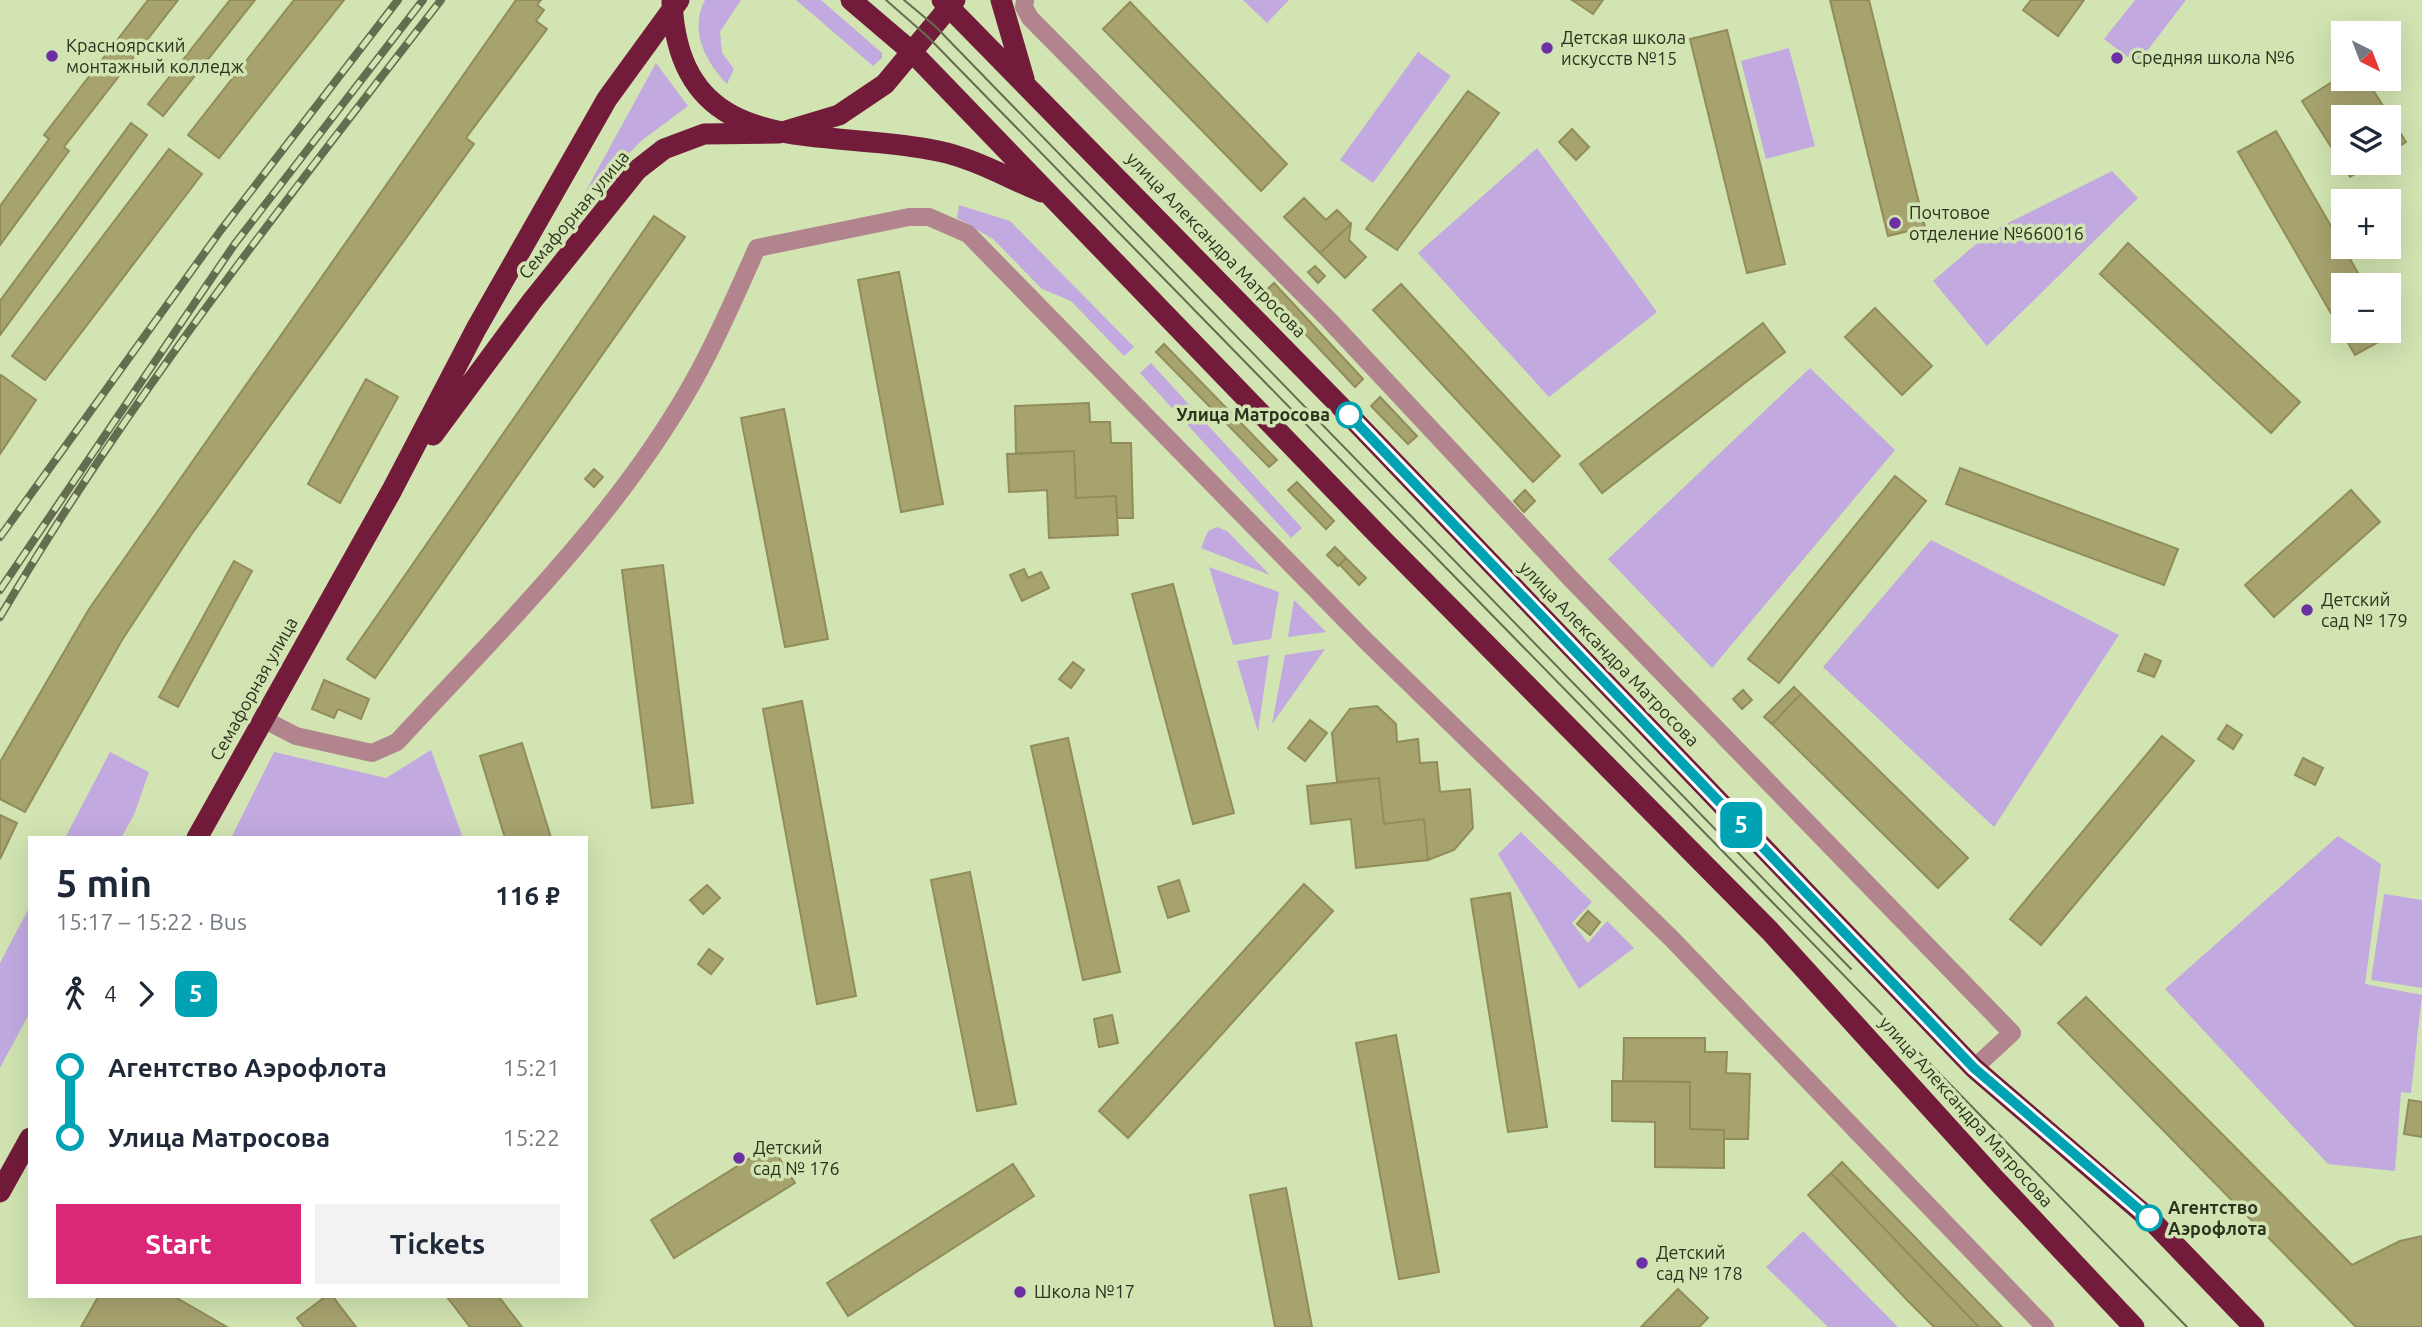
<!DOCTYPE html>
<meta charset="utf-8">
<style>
body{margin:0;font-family:Ubuntu,sans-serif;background:#f2f2f3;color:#1f2937;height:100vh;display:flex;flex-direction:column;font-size:26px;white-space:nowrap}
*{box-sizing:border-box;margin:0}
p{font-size:23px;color:#747a83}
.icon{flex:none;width:38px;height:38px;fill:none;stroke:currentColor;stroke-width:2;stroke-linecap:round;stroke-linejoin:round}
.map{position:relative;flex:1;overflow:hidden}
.sheet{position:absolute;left:28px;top:836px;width:560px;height:462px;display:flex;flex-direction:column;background:#fff;border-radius:0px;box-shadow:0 7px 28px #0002}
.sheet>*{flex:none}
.badge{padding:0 14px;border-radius:10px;font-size:24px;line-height:46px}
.needle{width:46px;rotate:138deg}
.buttons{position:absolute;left:2331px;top:21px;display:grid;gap:14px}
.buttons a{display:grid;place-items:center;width:70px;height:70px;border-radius:0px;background:#fff;box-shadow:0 7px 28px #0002;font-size:35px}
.map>.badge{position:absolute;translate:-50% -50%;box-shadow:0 0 0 4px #fff}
.legs{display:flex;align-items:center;gap:10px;height:77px;padding:0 28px;font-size:23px}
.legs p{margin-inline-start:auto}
.overview{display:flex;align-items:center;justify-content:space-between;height:119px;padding:0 28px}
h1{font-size:38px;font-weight:600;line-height:52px}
.cta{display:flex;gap:14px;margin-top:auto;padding:14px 28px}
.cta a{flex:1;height:80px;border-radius:0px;background:#db2777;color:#fff;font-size:28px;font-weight:600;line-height:80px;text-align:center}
.cta a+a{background:#f2f2f3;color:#1f2937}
ul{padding:0 28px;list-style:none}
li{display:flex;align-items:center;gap:24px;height:70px;font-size:26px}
li i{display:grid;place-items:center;width:10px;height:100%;margin:0 9px;background:currentColor}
li i::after{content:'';width:18px;height:18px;margin:-9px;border:5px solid;border-radius:50%;background:#fff}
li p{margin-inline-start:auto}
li:first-child i{background:linear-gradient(#0000 50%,currentColor 0)}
li:last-child i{background:linear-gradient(currentColor 50%,#0000 0)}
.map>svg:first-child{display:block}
.green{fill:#c2aae1}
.building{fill:#a7a36f;stroke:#918d5a;stroke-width:2}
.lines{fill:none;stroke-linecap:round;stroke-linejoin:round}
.minor{stroke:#b1848e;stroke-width:18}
.highway{stroke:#731b3a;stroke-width:21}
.tram{stroke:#636e50;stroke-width:2}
.rail-casing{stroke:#636e50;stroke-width:8}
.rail{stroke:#d1e4b1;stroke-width:5;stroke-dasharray:16;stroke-linecap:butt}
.line-1-casing{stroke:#fff;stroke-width:16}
.line-1{stroke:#00a3b4;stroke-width:10}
.poi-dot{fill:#6d2fa4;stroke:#d1e4b1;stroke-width:2.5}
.stop-1-dot{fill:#fff;stroke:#00a3b4;stroke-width:3.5}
.labels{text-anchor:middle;stroke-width:7;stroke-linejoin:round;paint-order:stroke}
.poi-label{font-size:18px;fill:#2c331f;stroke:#d1e4b1;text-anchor:start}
.street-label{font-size:18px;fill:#2c331f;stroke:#d1e4b1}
.stop-label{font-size:18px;font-weight:bold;fill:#2c331f;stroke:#d1e4b1;text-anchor:end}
</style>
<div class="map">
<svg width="2422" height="1327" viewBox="0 0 2422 1327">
<rect width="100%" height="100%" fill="#d1e4b1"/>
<path class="green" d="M705,0H741L720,32L722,53L734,69L727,84C705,61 689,30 705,0Z
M796,0H821L882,53V58L873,66Z
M1243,0H1289L1267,23Z
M2135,0H2186L2137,64L2104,39Z
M1789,48L1815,146L1766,159L1741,61Z
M1418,52L1451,76L1373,183L1340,160Z
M656,63L688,106L641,141L610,173L560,238Z
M1537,148L1657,312L1549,397L1418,253Z
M2112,171L2138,198L1987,346L1933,281L1990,232Z
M959,205L1010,221L1134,347L1124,356L1071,301L1042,289L993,239L957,218Z
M1151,363L1302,528L1291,538L1140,373Z
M1810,368L1895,450L1712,668L1608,559Z
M1217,527L1227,531L1270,575L1201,548L1208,531Z
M1931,540L2119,635L1994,827L1823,667Z
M1209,567L1279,592L1271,639L1233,645Z
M1294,600L1326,632L1288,637Z
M1325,649L1272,724L1285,655Z
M1269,655L1258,732L1237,661Z
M431,750L463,838H231L274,752L386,778Z
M110,752L149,772L134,815L121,838H65Z
M1521,832L1592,902L1572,923L1588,943L1607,921L1634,948L1579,989L1498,854Z
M2338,836L2381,864L2365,984L2422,995L2411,1093L2401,1092L2395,1171L2328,1164L2165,989Z
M2384,894L2422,900V988L2371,980Z
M30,906V1012L0,1068V963Z
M1803,1231L1898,1327H1828L1766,1267Z"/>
<path class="building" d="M148,0H178L64,147L69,151L0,245V206L49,139L44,135Z
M230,0H255L163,116L148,104Z
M294,0H344L219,158L188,135Z
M516,0H541L537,5L544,10L536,21L547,29L466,138L474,144L191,535L122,640L25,812L0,799V762L89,609Z
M1572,0H1603L1593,14Z
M1830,0H1869L1925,227L1888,236Z
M2031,0H2084L2058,36L2023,10Z
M1130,2L1287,164L1261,191L1103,29Z
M1727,30L1785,264L1747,273L1690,39Z
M2343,75V79H2366L2406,142L2389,153V117H2343V163H2373L2350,177L2302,101Z
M1468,91L1499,113L1397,250L1366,229Z
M131,123L147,135L0,335V301Z
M1572,129L1589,147L1576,160L1559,142Z
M2276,131L2365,285H2343V331H2389V326L2393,334L2355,355L2238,152Z
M169,149L202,174L45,380L12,356Z
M1304,198L1326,220L1337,210L1351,224L1320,253L1284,217Z
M654,216L685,237L375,678L347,659Z
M1351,224L1349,240L1366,257L1345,278L1320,253Z
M2128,243L2300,402L2271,433L2100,274Z
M1315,266L1325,276L1318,283L1308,272Z
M899,272L943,504L901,512L858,280Z
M1274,283L1363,379L1355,387L1265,291Z
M1401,284L1560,456L1533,482L1373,310Z
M1875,308L1932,366L1902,395L1845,337Z
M1763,323L1785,352L1602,493L1580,464Z
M1164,344L1277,460L1269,467L1156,352Z
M1,375L36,400L0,454V377Z
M366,379L398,397L340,503L308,484Z
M1380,397L1417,436L1408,444L1371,406Z
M1089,403L1090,422H1110L1111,443H1131L1133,518H1117L1116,496L1076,498L1074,451L1016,454L1015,406Z
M784,409L828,639L785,647L741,418Z
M1074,451L1076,498L1116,496L1118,535L1049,538L1047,490L1009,492L1007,454Z
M1960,468L2178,549L2164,585L1946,504Z
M594,469L603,477L594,487L585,479Z
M1895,476L1926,501L1779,683L1748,659Z
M1297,482L1334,521L1326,529L1288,490Z
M1525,490L1535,501L1524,512L1514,501Z
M2351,490L2380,522L2274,617L2245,585Z
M1335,547L1346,558L1338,566L1327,555Z
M1346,558L1366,578L1359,585L1340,565Z
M234,561L252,571L178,707L159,697Z
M663,565L693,803L652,808L622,570Z
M1024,569L1028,578L1041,572L1049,588L1022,601L1010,575Z
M1173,584L1234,813L1193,824L1132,594Z
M2145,654L2161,661L2154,677L2138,671Z
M1073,662L1084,670L1071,688L1059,679Z
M324,680L369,699L361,719L338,709L334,718L312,709Z
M1794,687L1801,694L1772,724L1764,717Z
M1743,690L1752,700L1742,709L1733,699Z
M1801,694L1968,858L1938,888L1772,724Z
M802,701L856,996L817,1004L763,709Z
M1377,706L1396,724L1397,742L1418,739L1420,763L1437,762L1440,792L1470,789L1473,828L1454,850L1428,860L1424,819L1384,824L1379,778L1337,782L1332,733L1350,709Z
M1310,720L1327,733L1305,761L1288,748Z
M2227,725L2242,735L2233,749L2218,739Z
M2162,736L2194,761L2041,945L2010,919Z
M1068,738L1120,972L1083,980L1031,746Z
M522,743L551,838H505L480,756Z
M2303,758L2323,768L2315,785L2295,775Z
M1379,778L1384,824L1424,819L1428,860L1356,868L1351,819L1311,824L1307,786Z
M0,815L17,823L0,859Z
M970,872L1016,1104L977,1111L931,880Z
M1179,880L1189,911L1168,918L1158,887Z
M1304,884L1333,911L1128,1138L1099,1111Z
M707,885L720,898L703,914L690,900Z
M1510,893L1547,1127L1508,1132L1471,899Z
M1588,911L1600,922L1590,935L1577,924Z
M709,949L723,959L711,974L698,964Z
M2086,997L2352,1265L2400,1241L2422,1236V1327H2356L2058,1023Z
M1112,1015L1118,1043L1099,1047L1094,1019Z
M1396,1035L1439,1272L1399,1279L1356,1043Z
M1624,1038H1705V1052H1727L1726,1073L1750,1074L1748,1139H1724V1130L1690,1129V1082L1623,1081Z
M1612,1081L1690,1082V1129L1724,1130V1168L1655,1167V1122L1612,1121Z
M2409,1100L2422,1102V1137L2404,1134Z
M771,1145L795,1183L674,1258L651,1220Z
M1842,1162L2002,1327H1979L1831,1173Z
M1013,1164L1034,1196L848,1316L827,1283Z
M1831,1173L1979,1327H1934L1908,1301L1808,1195Z
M1286,1188L1312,1327H1275L1250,1195Z
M1678,1289L1708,1318L1699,1327H1641Z
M98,1297H175L227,1327H81Z
M325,1297H333L356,1327H304L297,1318Z
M447,1297H499L522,1327H470Z"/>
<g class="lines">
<path class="minor" d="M1025,0L1024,7L1030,18L1330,321L1572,580L2012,1033L1974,1068
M263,719L296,736L372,753L397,742C503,627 622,513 698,373C720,333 738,290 757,248L909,217H929L968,234L1366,641L1671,938L2045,1327"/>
<path class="highway" d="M851,0L912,52L1378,535L1770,931L1996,1180L2134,1327
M942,0L1349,415L1974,1068L2153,1222L2254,1327
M1001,0L1024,79
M672,2C680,165 825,126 938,151C973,158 1008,178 1042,192
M433,435L532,301L637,170L664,149L704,134L779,133L839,115L885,84L955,0
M197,838L392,490L476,329L607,99L679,0
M0,1192L30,1138"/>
<path class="tram" d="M886,0L927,36L2187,1327
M904,0L935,26L1851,969"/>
<defs>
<path id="rail" d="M0,537L221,230L398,0
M0,590L234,245L423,0
M0,617C128,399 286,200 441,0"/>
</defs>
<use href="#rail" class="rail-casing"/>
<use href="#rail" class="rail"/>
</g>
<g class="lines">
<defs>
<path id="line-1" d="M1349,415L1974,1068L2149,1218"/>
</defs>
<use href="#line-1" class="line-1-casing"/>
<use href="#line-1" class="line-1"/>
</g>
<g class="poi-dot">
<circle cx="1547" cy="48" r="7"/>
<circle cx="52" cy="56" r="7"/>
<circle cx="2117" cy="58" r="7"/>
<circle cx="1895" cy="223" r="7"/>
<circle cx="2307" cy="610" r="7"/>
<circle cx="739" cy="1158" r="7"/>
<circle cx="1642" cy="1263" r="7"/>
<circle cx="1020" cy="1292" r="7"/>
</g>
<g class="stop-1-dot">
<circle cx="1349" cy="415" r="12"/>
<circle cx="2149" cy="1218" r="12"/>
</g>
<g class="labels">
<g class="poi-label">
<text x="1561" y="44">Детская школа<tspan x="1561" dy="21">искусств №15</tspan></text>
<text x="66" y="52">Красноярский<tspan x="66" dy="21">монтажный колледж</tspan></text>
<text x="2131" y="64">Средняя школа №6</text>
<text x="1909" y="219">Почтовое<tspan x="1909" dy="21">отделение №660016</tspan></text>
<text x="2321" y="606">Детский<tspan x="2321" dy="21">сад № 179</tspan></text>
<text x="753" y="1154">Детский<tspan x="753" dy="21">сад № 176</tspan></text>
<text x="1656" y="1259">Детский<tspan x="1656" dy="21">сад № 178</tspan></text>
<text x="1034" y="1298">Школа №17</text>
</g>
<g class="street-label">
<text transform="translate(574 215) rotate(-50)" y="6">Семафорная улица</text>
<text transform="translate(1216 245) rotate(46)" y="6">улица Александра Матросова</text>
<text transform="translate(1609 654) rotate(46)" y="6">улица Александра Матросова</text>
<text transform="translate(254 689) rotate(-61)" y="6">Семафорная улица</text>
<text transform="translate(1966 1112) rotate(48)" y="6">улица Александра Матросова</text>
</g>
<g class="stop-label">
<text x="1330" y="421">Улица Матросова</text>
<text x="2168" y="1214" text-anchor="start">Агентство<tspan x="2168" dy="21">Аэрофлота</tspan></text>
</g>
</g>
</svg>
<div class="buttons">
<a><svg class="needle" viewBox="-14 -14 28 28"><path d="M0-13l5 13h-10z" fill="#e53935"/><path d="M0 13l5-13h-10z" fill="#747a83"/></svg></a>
<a><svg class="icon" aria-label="layers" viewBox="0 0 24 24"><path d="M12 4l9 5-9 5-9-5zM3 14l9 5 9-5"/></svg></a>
<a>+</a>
<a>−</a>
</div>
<b class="badge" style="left:1741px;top:825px;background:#00a3b4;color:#fff">5</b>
<section class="sheet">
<div class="overview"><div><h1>5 min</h1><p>15:17 – 15:22 · Bus</p></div><b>116 ₽</b></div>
<div class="legs"><svg class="icon" aria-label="walk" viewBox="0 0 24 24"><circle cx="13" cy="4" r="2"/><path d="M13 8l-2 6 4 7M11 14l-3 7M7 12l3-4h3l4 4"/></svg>4<svg class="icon" aria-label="forward" viewBox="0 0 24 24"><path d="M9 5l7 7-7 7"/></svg><b class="badge" style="background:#00a3b4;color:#fff">5</b></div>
<ul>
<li><i style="color:#00a3b4"></i><b>Агентство Аэрофлота</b><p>15:21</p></li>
<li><i style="color:#00a3b4"></i><b>Улица Матросова</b><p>15:22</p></li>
</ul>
<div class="cta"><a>Start</a><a>Tickets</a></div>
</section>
</div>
